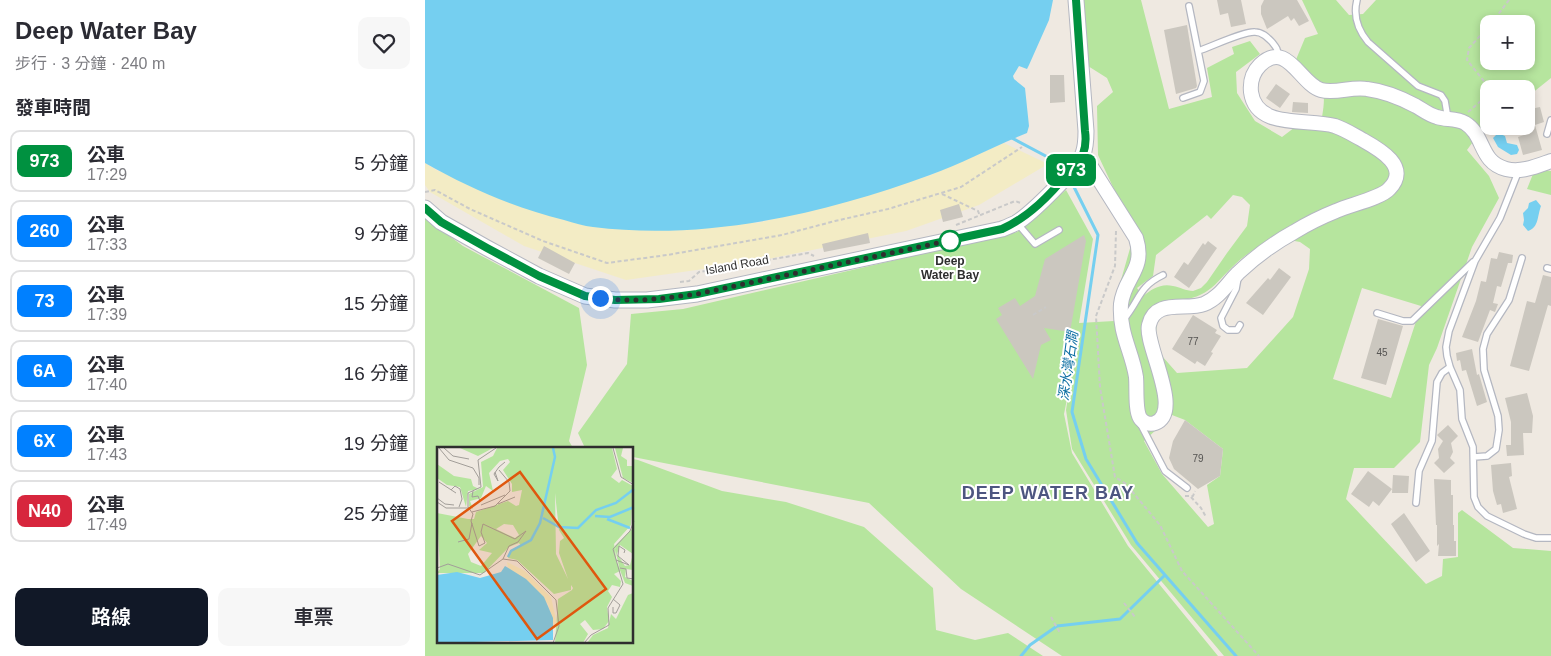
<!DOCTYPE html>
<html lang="zh-TW">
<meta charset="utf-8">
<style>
body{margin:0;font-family:Helvetica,"Noto Sans TC",sans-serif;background:#f7f7f7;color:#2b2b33;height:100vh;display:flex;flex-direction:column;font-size:19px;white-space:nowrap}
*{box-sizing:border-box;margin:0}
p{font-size:16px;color:#7c7c81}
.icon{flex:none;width:28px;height:28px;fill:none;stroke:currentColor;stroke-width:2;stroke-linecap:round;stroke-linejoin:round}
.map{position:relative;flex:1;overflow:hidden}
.sheet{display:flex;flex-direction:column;background:#fff;width:425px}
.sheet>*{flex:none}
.badge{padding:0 10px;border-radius:8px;font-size:18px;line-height:32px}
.controls{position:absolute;left:1055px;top:15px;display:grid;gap:10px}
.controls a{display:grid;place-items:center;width:55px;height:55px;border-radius:10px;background:#fff;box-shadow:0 2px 8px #0003;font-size:25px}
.you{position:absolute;width:25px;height:25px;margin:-12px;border:4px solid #fff;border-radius:50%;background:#1a73e8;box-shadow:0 0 0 8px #1a73e833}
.map>.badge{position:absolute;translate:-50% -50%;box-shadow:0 0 0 2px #fff}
h2{padding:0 15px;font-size:19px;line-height:45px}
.round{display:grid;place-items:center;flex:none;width:52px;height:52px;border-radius:10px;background:#f7f7f7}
.head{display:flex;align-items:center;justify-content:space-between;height:85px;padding:0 15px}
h1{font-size:24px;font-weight:600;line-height:38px}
.cta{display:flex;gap:10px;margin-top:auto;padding:10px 15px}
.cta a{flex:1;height:58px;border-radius:10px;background:#111827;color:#fff;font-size:20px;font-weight:600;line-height:58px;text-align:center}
.cta a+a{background:#f7f7f7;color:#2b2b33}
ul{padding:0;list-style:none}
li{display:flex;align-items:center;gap:15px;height:62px;margin:0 10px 8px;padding:0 5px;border:2px solid #e1e1e2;border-radius:10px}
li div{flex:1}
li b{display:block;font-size:19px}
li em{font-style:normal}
li .badge{min-width:55px;font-weight:700;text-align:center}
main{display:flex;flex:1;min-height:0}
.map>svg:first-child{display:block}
.green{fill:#b6e59e;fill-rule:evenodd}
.sand{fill:#f3ecc5}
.water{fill:#75cff0}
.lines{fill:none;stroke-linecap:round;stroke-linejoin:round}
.stream{stroke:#75cff0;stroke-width:3}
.building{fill:#cbc7bf}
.service-casing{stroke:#b4b7c1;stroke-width:8}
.tertiary-casing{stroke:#b4b7c1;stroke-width:16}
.secondary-casing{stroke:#b4b7c1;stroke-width:17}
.path{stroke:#c9c9c9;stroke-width:2;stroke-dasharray:4 2.5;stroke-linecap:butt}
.service{stroke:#fff;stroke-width:5.5}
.tertiary{stroke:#fff;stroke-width:14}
.secondary{stroke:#fff;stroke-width:15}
.line-casing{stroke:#fff;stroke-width:11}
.line{stroke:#009140;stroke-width:8}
.walk{stroke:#2e2e2e;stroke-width:5;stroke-dasharray:0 9}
.stop-dot{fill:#fff;stroke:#009140;stroke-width:2.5}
.labels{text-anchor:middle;stroke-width:4;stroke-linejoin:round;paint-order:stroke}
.number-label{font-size:10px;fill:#555452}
.stop-label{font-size:12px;font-weight:bold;fill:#2e2e2e;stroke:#fff}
.street-label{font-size:12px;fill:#2e2e2e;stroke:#fff}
.water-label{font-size:14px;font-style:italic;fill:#0d6fa3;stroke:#fff}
.district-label{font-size:18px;font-weight:bold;letter-spacing:1px;fill:#4d5680;stroke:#fff}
.inset-river{fill:none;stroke:#75cff0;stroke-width:2.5}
.inset-road{fill:none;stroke:#a29e99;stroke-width:1}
.view{fill:#df570e;fill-opacity:0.15;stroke:#df570e;stroke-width:2.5}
.inset-edge{fill:none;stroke:#2e2e2e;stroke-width:2.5}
</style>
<main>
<section class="sheet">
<div class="head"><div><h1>Deep Water Bay</h1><p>步行 · 3 分鐘 · 240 m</p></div><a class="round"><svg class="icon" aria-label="heart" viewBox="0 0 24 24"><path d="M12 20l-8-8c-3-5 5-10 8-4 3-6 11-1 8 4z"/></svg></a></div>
<h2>發車時間</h2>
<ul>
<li><span class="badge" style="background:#009140;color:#fff">973</span><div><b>公車</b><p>17:29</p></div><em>5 分鐘</em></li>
<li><span class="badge" style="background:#0080ff;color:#fff">260</span><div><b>公車</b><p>17:33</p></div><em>9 分鐘</em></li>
<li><span class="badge" style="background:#0080ff;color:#fff">73</span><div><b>公車</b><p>17:39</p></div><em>15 分鐘</em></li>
<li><span class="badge" style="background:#0080ff;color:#fff">6A</span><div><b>公車</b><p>17:40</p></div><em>16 分鐘</em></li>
<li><span class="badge" style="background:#0080ff;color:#fff">6X</span><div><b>公車</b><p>17:43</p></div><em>19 分鐘</em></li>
<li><span class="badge" style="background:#d7263d;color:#fff">N40</span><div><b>公車</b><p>17:49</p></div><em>25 分鐘</em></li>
</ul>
<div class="cta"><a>路線</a><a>車票</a></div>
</section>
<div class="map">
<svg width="1126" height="656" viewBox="0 0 1126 656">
<rect width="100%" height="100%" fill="#efe9e1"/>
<path class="green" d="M659,0H716L744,109L787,97L782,68L809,54L807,47L825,41L835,54L811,72L812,93L830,121L857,137L882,118L897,117C903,82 895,83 870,62L880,38L893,34L877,0H911L924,15L938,14L951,0H1126V78L1101,98V89H1064V126L1055,132L1042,150L1064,176L1074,198L1047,247L1012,348L1004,365L995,442L969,468H929L921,499L1001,584L1017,576L1018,559L1033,557V513L1037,510L1088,548L1126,551V656H799L706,545L647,449L641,410L645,384L639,414L647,453L703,546L793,656H637L536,589L444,503L208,457V448H160L153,433L202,364L206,314L258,309L592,232L641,190L668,239L654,323L689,321L692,294L706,245L695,202L673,155L672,106L688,92L682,78L663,66L660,39ZM1064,24H1101V61H1064ZM808,195L817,197L825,205L822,226L802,253L782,282L776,288L768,291C761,291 755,287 748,286C736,283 727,289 718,296L712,288L728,276L731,255L782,215L786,219ZM848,237L875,242L885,249L884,269L868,317L822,368L752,373L737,356L731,332L732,321L748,301C788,298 789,282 816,259C826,251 837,244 848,237ZM937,288L996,306L966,398L908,379ZM747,415L760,420L798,449L795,476L782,485L789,524L783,527L737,474L719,441Z
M1110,169L1126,171V195L1102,189Z
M0,218L38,246L154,308L162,365L144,441L148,448H14V642H208V459L213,460L297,491L361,502L439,527L508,588L511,630L550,640L583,633L618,656H0Z"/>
<path class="sand" d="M579,143L623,164L554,205L481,231L328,262L201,280L99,246L5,192L0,185V163L13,171L332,223L423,201L506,175Z"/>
<path class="water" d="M0,0H628L624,20L604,65L602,69L594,66L588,76L589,79L600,88L604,126L602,133C569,146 538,163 505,175C399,214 281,241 168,227C159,226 149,223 139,220C90,208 44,188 0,163Z
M1073,133L1080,136L1082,143L1092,145L1094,150L1092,154L1086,155L1073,147L1068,138Z
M1111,200L1116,206C1112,217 1114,227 1103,231L1098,225L1099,220L1098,213L1103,208L1104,203Z"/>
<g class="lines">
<path class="stream" d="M585,137L632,162L640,170
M647,183L673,235L647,412L661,459L712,543L811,656
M596,656L605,645L632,626L695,619L740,575"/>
</g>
<path class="building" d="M792,0H816L821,24L806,27L803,13L795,15Z
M839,0H872L884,21L874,26L869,18L866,21L863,16L842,29L836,14V6Z
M762,25L772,86L771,88L751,94L739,30Z
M625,75H639L640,102L625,103Z
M851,84L865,94L855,108L841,98Z
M868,102L883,103V113L867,112Z
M1115,107L1119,122L1110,125L1117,150L1098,155L1093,137L1099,135L1096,126H1101V110Z
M534,204L538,217L518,222L515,210Z
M443,233L445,243L399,252L397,244Z
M659,235L661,241L645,332L619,328L626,340L616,345L608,379L571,319L577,315L573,308L590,298L595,306L610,296L620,259Z
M783,241L792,248L764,288L749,277L759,262L763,265L778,243L780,245Z
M119,246L150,263L144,274L113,258Z
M1074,252L1088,255L1087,263H1083L1076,287L1072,286L1068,303L1073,304L1070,312L1065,310L1053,342L1037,337L1051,301L1056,281L1061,282L1066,258L1072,259Z
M854,268L866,277L838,315L821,303L843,278L845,280Z
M1118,275L1126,277V306L1123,305L1104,371L1085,366L1102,301L1110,303Z
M768,315L792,330L790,333L796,336L786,352L788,353L780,366L772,361L770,364L747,349Z
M953,319L978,326L961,385L936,378Z
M1047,349L1052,375L1054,374L1062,402L1052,406L1041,370L1037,371L1035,360L1032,361L1031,353Z
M1102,393L1108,416L1107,433H1098L1099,455L1082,456L1081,445H1086V422L1080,398Z
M760,420L798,449L795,476L773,489L749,469L744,458L748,441Z
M1023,425L1033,436L1026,443L1028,452L1025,458L1030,463L1019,473L1009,463L1014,458L1013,449L1018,441L1012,435Z
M1086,463L1087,476L1084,477L1092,509L1078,513L1076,504L1072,505L1068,491L1066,465Z
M943,471L967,489L954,506L948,501L944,507L926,494Z
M968,475L984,476L983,493H967Z
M1009,479L1026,480V495H1028V525H1029V541H1031V556H1013L1014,544L1012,546V525H1011Z
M979,513L1005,551L991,562L966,524Z"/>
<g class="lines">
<defs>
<path id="service" d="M932,0C928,16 933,30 943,42L993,86L1016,95L1020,101L1023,119
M773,51C786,47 818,31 830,32C837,32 842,37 847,42C851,47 853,49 853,56
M758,98L775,92L779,81L764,6
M1122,134L1126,120
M1094,170L1075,218L1050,261L1024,331L1021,347L1022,356L1025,367L1035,390L1037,419L1048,447L1049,497L1053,507L1062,516L1099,534L1111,538H1126
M593,224L610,244L634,230
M1122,268L1126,269
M813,278L811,289L796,318L798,326L803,330H812L815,325
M952,313L978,321H987L1048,262
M699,319C715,300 713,287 738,275
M715,423L740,471L762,488
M1049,457L1062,456L1071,449L1074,430L1073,416L1059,370L1058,349L1062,334L1084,300L1097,258
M991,503L994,471L1007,441L1012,382L1017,373L1025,367"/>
<path id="tertiary" d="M658,154L711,238C721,270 699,277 696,304C694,334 707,351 711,377C712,387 710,410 715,418C718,423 725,425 730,423C759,412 719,344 724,325C730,298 761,311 779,304C794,298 802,284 813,273C830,257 849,243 869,232C882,224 896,217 911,211C924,205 956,198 964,189C987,166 952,148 936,139C927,134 919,129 910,126C883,118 831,130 826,92C825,82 828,72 835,65C862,39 875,84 896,90C911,94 927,86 942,89C959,91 976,98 991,106C998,110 1004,115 1012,117C1021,120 1031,118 1040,123C1060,135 1054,162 1081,169C1096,173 1112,166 1126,161"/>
<path id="secondary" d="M0,208L16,222L62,248L114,276L160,296L190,300H222L272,294L577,229C582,227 587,225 591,223C606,214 652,169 658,154C661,146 661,138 661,131L651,0"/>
</defs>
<use href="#service" class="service-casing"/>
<use href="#tertiary" class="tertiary-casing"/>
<use href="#secondary" class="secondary-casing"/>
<path class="path" d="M1066,24L1084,0
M1043,112L1057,100L1062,85L1042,60L1044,48L1064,26
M0,192L10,190L45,209L118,241L182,263L242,255L357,235L410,221L463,209L536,187L597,147
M517,194L553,211L555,216
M531,225L590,201L596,203
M691,231L690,266L671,316L675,387L690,477L701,484L735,525L757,571L834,656
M255,282L264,281L274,272L383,253L389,256
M608,315L621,307
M760,496H768L770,491
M766,497L776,508L781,517
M699,603L710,617
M626,617L635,633"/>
<use href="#service" class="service"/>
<use href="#tertiary" class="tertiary"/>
<use href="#secondary" class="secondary"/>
</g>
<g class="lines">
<defs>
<path id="line" d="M0,208L16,222L62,248L114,276L160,296L190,300L234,299L272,294L577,229C604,217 625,195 644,172C649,166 655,160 658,154C661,146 661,138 660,131L651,0"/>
</defs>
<use href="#line" class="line-casing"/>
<use href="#line" class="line"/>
<path class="walk" d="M175,298C208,303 240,298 272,294L527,240L525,241"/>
</g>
<circle class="stop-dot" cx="525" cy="241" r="10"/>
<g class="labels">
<g class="number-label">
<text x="768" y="345">77</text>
<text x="957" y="356">45</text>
<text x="773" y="462">79</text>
</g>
<g class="stop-label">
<text x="525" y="265">Deep<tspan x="525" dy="14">Water Bay</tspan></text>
</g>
<g class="street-label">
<text transform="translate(312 265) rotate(-10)" y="4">Island Road</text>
</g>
<g class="water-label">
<text transform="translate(643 366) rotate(-82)" y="5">深水灣石澗</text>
</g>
<g class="district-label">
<text x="623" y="499">DEEP WATER BAY</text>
</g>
</g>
<g transform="translate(12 447)">
<rect width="196" height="196" fill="#efe9e1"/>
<path d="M23,1H56L41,9ZM60,1H175L180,22L174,30L182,36L185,33L196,39L194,78L177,97L183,124L177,127L184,134L183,140L175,138L171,144L175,150L170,160L172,174L166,182L156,183L148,173L143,177L151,187L146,196H118L121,152L135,143L136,141L134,138V143L117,147L80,113L71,111L74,104L84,99L82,96L72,100L47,126H0L3,122L0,66L31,72H37L39,65L71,54L79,59L82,58L85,43L75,45V37L66,23L73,15L71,12L63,14L52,26L56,44L49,39L44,51L33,54L36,62L32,59V47L46,40L44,15L56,9ZM118,46L122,83L127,91L123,94L122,106L131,132L119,107ZM67,77L76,78L82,88L78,91L59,82ZM44,89L50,96L42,103L55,106L44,119L34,115L31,107ZM178,1H196H186L184,9L190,13V19H196V36L186,31ZM0,17L17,29L34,32L36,39L42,42L31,44L29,60L23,40L10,38L0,31ZM196,81V107L183,98L180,107L188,119L193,118L196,107V123L189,122L188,130L196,134V139L188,136L179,113L178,99ZM196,146V196H150L156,188L171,181L174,167L179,172L191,148Z" fill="#b6e59e" fill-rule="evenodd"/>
<path d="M70,115L88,124L114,150L120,177L118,183L111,157L71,121Z" fill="#f3ecc5"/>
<path d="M68,119L89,132L107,150L116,171V193L0,196V128L20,125L43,131L64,125Z" fill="#75cff0"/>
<path class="inset-river" d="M158,69L173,70L197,60M106,71L122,80L141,81L159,63L179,56L197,42M170,72L193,81M71,110L74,104L94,93L103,76L118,10L116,1"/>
<path class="inset-road" d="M2,1L12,13L36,21L42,31V38M7,1L16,9L32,12M59,1L41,13L44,40L31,46V60L36,67L34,74L42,99L48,96L44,85L46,77L78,92L89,84L81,95L72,99L66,112M176,1L184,30L197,38M58,25L61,34L57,27L62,20L68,15M2,35L19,46M14,43L18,39L23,42L25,52L22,60M36,44L35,50L41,49L43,54M0,51L8,57L17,58M0,55L9,61H31M61,57L78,50M44,58L68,48M35,65L58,59L73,44L72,35L62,23M21,95L32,92L35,76M179,113L192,118L181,109L182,99L188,103L187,106M0,121L11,117L43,128L66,112L80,114L119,153L122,179L116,196M183,121L189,122L190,131L197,132M176,160V166H179L183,158L176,152M147,196L154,188L172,178L171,161L186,137L176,102L193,84L197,74"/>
<path class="view" d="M83,25L169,142L100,192L15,74Z"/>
<rect width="196" height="196" class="inset-edge"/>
</g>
</svg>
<div class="controls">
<a>+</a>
<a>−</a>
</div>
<div class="you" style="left:175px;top:298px"></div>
<b class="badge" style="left:646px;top:170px;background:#009140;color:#fff">973</b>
</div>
</main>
